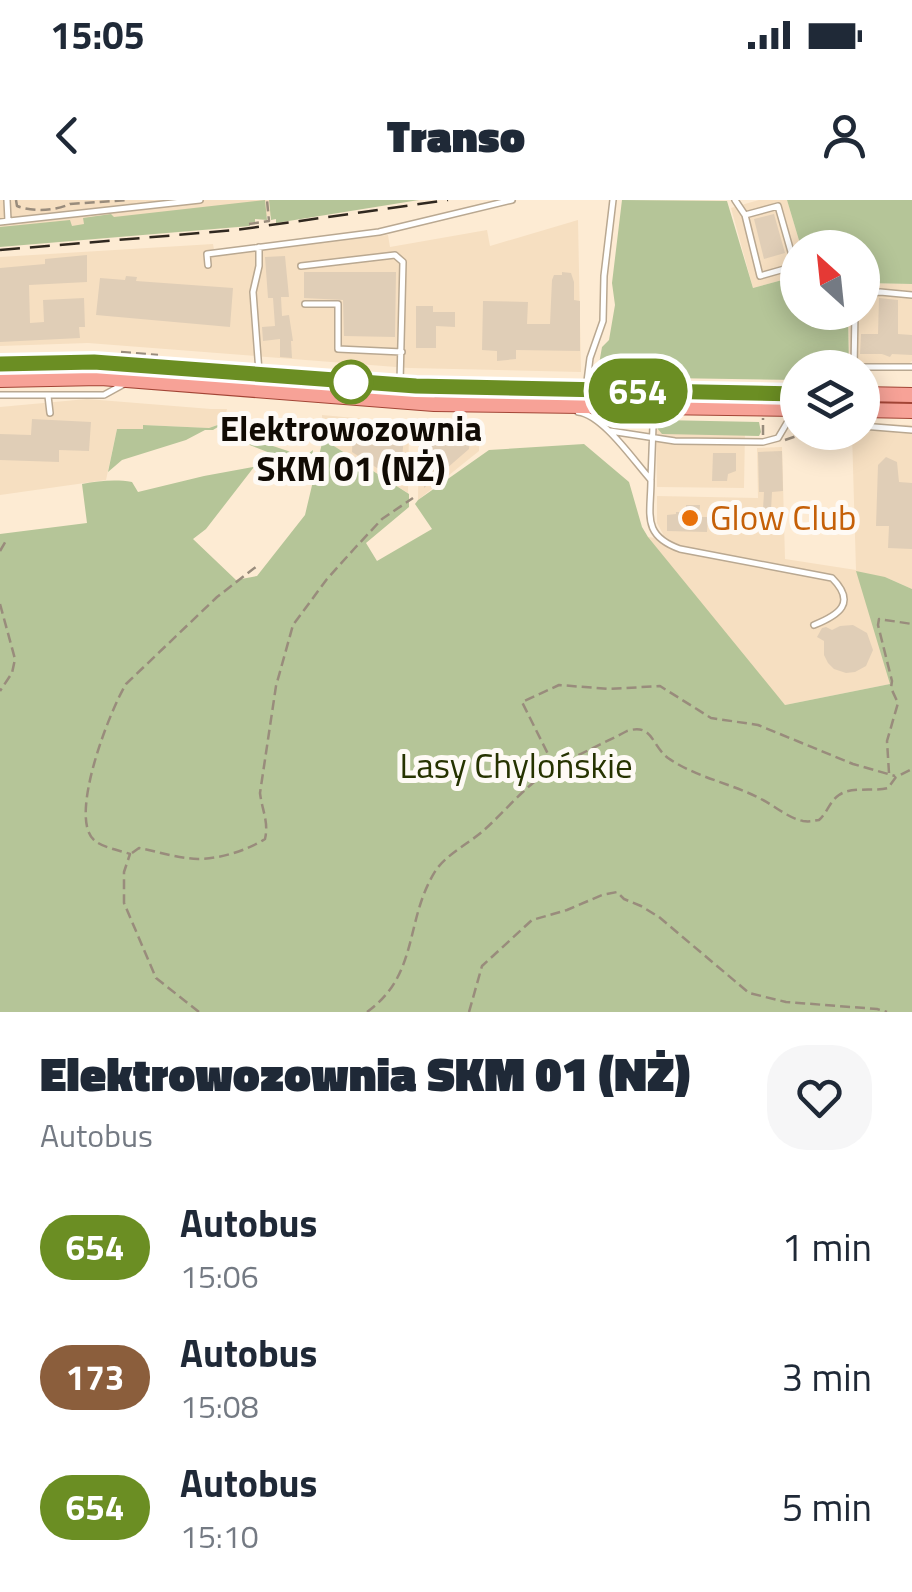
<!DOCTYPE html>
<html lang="pl">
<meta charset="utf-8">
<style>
body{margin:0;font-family:"Titillium Web",sans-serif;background:#f6f6f7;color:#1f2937;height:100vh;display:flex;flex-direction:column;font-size:38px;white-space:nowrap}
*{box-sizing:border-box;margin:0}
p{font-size:32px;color:#747a83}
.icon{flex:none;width:55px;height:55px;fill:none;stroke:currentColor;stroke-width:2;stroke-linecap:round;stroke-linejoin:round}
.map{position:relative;height:812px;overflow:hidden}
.drawer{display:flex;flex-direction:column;background:#fff;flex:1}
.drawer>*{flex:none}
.badge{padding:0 20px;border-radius:32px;font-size:35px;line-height:65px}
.needle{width:65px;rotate:333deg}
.fabs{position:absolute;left:780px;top:30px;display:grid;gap:20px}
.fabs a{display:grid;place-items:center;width:100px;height:100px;border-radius:50%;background:#fff;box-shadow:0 5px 25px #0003;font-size:50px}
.map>.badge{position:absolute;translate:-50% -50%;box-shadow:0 0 0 5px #fff}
.round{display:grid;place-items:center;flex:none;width:105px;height:105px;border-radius:40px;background:#f6f6f7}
.overview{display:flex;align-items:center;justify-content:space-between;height:170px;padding:0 40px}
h1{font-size:48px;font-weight:800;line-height:75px}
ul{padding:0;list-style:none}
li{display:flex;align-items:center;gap:30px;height:130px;padding:0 40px}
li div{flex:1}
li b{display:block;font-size:38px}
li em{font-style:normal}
li .badge{min-width:110px;font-weight:700;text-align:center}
.status{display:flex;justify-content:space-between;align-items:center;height:70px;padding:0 50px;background:#fff;direction:ltr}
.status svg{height:28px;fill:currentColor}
header{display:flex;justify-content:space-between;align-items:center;height:130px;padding:0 40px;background:#fff;font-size:45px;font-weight:800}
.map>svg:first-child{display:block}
.built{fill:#f6dfc1}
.green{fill:#b5c598}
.building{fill:#e0ceb7}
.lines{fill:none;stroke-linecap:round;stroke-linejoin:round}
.service-casing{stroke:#b9a891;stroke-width:8}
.primary-casing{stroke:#a34536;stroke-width:16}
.path{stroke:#998c7c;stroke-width:2.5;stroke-dasharray:10 5;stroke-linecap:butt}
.service{stroke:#fff;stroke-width:5}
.primary{stroke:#f7a297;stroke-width:14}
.rail{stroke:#30281f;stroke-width:2.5;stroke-dasharray:20 10;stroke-linecap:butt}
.line-casing{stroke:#fff;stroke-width:22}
.line{stroke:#6b8e23;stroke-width:15}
.stop-dot{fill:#fff;stroke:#6b8e23;stroke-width:5}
.food-dot{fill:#e8710a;stroke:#fefaf5;stroke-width:4}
.labels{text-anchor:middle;stroke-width:10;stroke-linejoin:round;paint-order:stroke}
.stop-label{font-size:35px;font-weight:bold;fill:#110b04;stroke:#fefaf5}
.food-label{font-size:35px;fill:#c56008;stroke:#fefaf5;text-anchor:start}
.park-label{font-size:35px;fill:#263300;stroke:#fefaf5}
</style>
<div class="status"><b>15:05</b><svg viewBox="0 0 49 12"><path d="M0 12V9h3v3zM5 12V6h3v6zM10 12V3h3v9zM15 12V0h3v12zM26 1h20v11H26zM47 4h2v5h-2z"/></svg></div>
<header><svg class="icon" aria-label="back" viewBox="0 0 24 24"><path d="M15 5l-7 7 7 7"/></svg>Transo<svg class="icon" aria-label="person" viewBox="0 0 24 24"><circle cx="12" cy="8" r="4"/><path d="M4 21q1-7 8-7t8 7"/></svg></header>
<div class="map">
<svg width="912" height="812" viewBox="0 0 912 812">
<rect width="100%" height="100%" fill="#fdebd3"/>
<path class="built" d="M0,0H378L294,13L160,28L0,39Z
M759,0H787L801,47L798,48L797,76L753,88L731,8Z
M578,20L581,172L409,168L88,143L0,146V57L213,44L215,55L388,35L390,47L487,30L490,46Z
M863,83L912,84V161L902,169L850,167L848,113L862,112Z
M87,199L211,209H227L224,222L209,228L144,225V229H117L106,280L0,295V207Z
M322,215L409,223L408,293L323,239Z
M419,223L479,224V251L418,300Z
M863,223L912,225V389L885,377L890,484L785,505L644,346L648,337L670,340L664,336L657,323V296L758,298L757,248L782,247L785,359L856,370L852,233L862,232Z
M656,229L745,231L744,288L657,287Z"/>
<path class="green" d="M265,0L267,20L255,19V22L249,23L250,26L0,47V27L70,20L72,26L84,24L83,18L111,14L114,17Z
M269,0H419L276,23V19L271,20Z
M622,0L727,1L753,88L797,76L798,112L848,113L849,167L798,168L797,180L602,177L599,164L602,147L609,140L615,105L612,83Z
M787,0H912V84L863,83L862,48L801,47Z
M661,220L759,222L761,232L759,236L662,234L657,228Z
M226,222L213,230H205L186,240L122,260L108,272L117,229H143V225L209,228Z
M237,234L288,251L302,259L313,250L312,258L299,275L291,264L271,254L264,263L254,267L206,329L193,339L236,380L257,376L305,315L323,239L409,294V307L366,343L377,361L432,329L415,304L418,300L489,250L584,244L629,282L642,327L648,337L785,505L890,484L856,371L885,377L912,389V812H0V334L87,323L82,284C99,281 115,279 132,282L138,292L204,276L253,267L264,263L270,253L237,240Z"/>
<path class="building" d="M774,14L785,53L764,59L754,19Z
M87,55V82L29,85L30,123L44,122L43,100L84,98L85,127H79L80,138L0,142V68L45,64V59Z
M285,56L289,97H281L282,116L289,115L293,141H291L292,158L280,157V139L263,141L262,127L275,126L273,98H268L265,57Z
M304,72H396L395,137L344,136L343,100L304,98Z
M562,72L571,73L574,82V100L580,101V151L516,150V159L497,161V151L482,150L483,101L528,102L527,124H550L552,80L554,75H562Z
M126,76L137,77L136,81L233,88L230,127L96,115L100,78L125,80Z
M879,98L898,100V134L912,135V155L892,154L890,157L882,154H860L861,134H878Z
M416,106H433V112H455V127L436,126V148H416Z
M32,219L91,222L89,251L59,250V262L0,260V234L31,235Z
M353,232L404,236L401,270L377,268L352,252Z
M424,240H470L469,249L424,288Z
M782,251L783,291L772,292L770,328L762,327L764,292H759L758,252Z
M713,253H736V271L728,274L727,281H712Z
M886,257L897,262L899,282L912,283V349L888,348L889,326H876L878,265Z
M686,305H700L699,317H708L707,332L667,331V315L676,314V312H686Z
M853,425L867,433L873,450L866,466L855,472L846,473L834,469L828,463L824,455V441L817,437L822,428L826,427L832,430L840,426Z"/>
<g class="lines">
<defs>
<path id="service" d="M7,0L8,21
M735,0L745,15L760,76L795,66L778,6L745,15
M0,22L200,0
M259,47V66L253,92L259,172
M208,65L207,54L379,32L512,0
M301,66L395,55L403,62L400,182
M862,94L880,92L912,95
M305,104H338V149L402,152
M854,167H912
M854,168L855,112
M586,189L590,158L603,121L604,76L613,0
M0,195H104L124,184
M48,196L50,213
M578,212C603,215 633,260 651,280C651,314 641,335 680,349L832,378C857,403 839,415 814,425
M598,221C600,206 604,198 619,196
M862,226L912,230
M610,231L675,241L763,242L778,238L794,211
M651,279L653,226L666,210"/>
<path id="primary" d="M0,164L94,162L415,186L798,194
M0,180L101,178L434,204L798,209
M862,194L912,195
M862,210L912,211"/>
</defs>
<use href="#service" class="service-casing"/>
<use href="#primary" class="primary-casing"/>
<path class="path" d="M16,0L17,6C33,12 55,11 70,4L128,0
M249,24L269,21L267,0
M121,152L158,155
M763,235V218
M785,240L808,232
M0,351L7,339
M0,404L15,459L12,473L0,491
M554,566L522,502L559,485L609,489L660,486L711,518L758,525L853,564L895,576
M889,573L887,541L898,503L891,488L892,481L878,425L879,419L912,424
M132,653L139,648C155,651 170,656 187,658C210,662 245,652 265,639C269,622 262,610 260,593L276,486L293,425L327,379L354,349L382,319L413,298
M199,812L156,778L124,703V672L130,654C119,650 103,648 94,640C68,617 110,510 126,484L217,397L257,366
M367,812C420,774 404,720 436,670C447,654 468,644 483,631C500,616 515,598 533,583C561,561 595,548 627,531C653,523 651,545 668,558C697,578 731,583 761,599C775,606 788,618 803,621C809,622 812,621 819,620C827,613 830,601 839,595C852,586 873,592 888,588L896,577L912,569
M469,812L482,766L532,720L567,710L602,695L617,692L624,699L641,706L659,717L749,793L786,802L877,809L887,812"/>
<use href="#service" class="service"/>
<use href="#primary" class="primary"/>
<path class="rail" d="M0,50L236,30L448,0"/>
</g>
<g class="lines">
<defs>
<path id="line" d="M0,164L94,162L416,186L798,194"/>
</defs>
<use href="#line" class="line-casing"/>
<use href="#line" class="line"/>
</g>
<circle class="stop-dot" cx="351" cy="182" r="20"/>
<circle class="food-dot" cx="690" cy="318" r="10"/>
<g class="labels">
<g class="stop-label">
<text x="351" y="241">Elektrowozownia<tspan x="351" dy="40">SKM 01 (NŻ)</tspan></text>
</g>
<g class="food-label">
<text x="710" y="330">Glow Club</text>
</g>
<g class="park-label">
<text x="516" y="578">Lasy Chylońskie</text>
</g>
</g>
</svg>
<div class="fabs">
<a><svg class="needle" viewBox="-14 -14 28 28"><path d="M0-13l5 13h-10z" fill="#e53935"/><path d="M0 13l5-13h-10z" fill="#747a83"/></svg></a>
<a><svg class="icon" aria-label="layers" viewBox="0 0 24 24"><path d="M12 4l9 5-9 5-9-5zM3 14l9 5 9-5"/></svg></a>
</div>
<b class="badge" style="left:638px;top:191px;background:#6b8e23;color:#fff">654</b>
</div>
<section class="drawer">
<div class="overview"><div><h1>Elektrowozownia SKM 01 (NŻ)</h1><p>Autobus</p></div><a class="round"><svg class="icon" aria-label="heart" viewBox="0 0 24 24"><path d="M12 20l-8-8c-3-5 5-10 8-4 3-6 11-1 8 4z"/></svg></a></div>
<ul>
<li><span class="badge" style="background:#6b8e23;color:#fff">654</span><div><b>Autobus</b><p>15:06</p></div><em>1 min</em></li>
<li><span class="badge" style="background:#8b5e3c;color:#fff">173</span><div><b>Autobus</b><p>15:08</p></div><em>3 min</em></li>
<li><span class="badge" style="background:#6b8e23;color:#fff">654</span><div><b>Autobus</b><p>15:10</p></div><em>5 min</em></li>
</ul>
</section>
